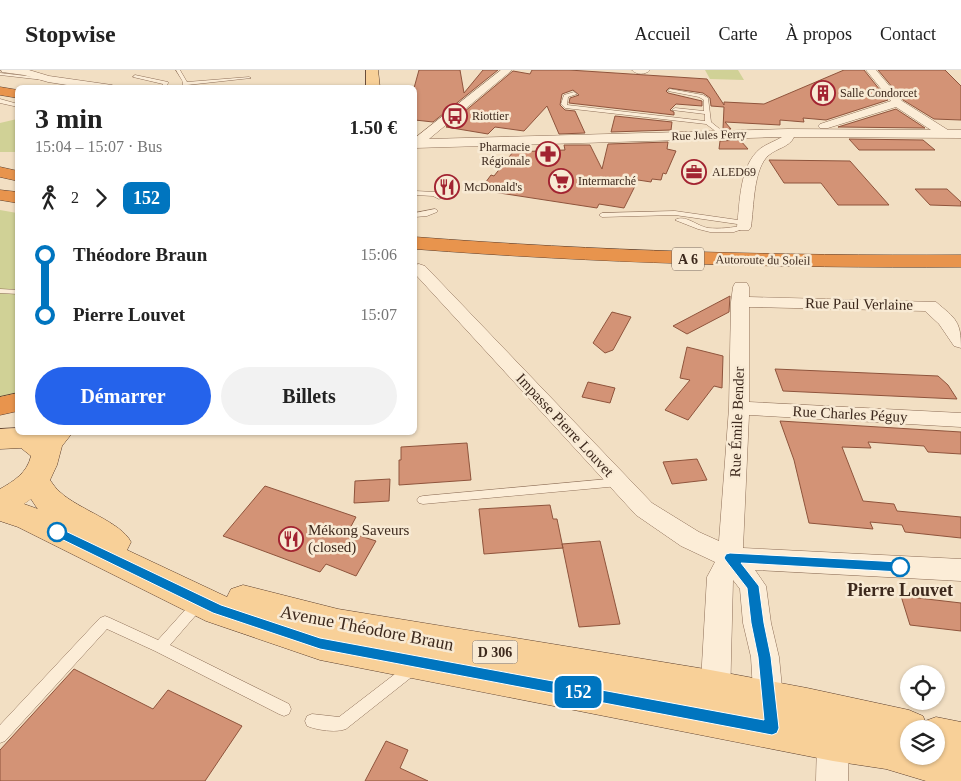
<!DOCTYPE html>
<html lang="fr">
<meta charset="utf-8">
<style>
body{margin:0;font-family:Georgia,serif;background:#f2f2f2;color:#222;height:100vh;display:flex;flex-direction:column;font-size:19px;white-space:nowrap}
*{box-sizing:border-box;margin:0}
p{font-size:16px;color:#767676}
.icon{flex:none;width:28px;height:28px;fill:none;stroke:currentColor;stroke-width:2;stroke-linecap:round;stroke-linejoin:round}
.map{position:relative;flex:1;overflow:hidden}
.drawer{position:absolute;left:15px;top:15px;width:402px;height:350px;display:flex;flex-direction:column;background:#fff;border-radius:8px;box-shadow:0 1px 4px #0004}
.drawer>*{flex:none}
.badge{padding:0 10px;border-radius:8px;font-size:18px;line-height:32px}
.fabs{position:absolute;left:900px;top:595px;display:grid;gap:10px}
.fabs a{display:grid;place-items:center;width:45px;height:45px;border-radius:50%;background:#fff;box-shadow:0 1px 4px #0004;font-size:25px}
.map>.badge{position:absolute;translate:-50% -50%;box-shadow:0 0 0 2px #fff}
.legs{display:flex;align-items:center;gap:8px;height:55px;padding:0 20px;font-size:16px}
.legs p{margin-inline-start:auto}
.head{display:flex;align-items:center;justify-content:space-between;height:85px;padding:0 20px}
h1{font-size:28px;font-weight:800;line-height:38px}
.primary-button{display:flex;gap:10px;margin-top:auto;padding:10px 20px}
.primary-button a{flex:1;height:58px;border-radius:30px;background:#2563eb;color:#fff;font-size:20px;font-weight:800;line-height:58px;text-align:center}
.primary-button a+a{background:#f2f2f2;color:#222}
ul{padding:0 20px;list-style:none}
li{display:flex;align-items:center;gap:18px;height:60px;font-size:19px}
li i{display:grid;place-items:center;width:8px;height:100%;margin:0 6px;background:currentColor}
li i::after{content:'';width:12px;height:12px;margin:-6px;border:4px solid;border-radius:50%;background:#fff}
li p{margin-inline-start:auto}
li:first-child i{background:linear-gradient(#0000 50%,currentColor 0)}
li:last-child i{background:linear-gradient(currentColor 50%,#0000 0)}
header{display:flex;align-items:center;gap:30px;box-sizing:border-box;height:70px;padding:0 25px;background:#fff;border-bottom:1px solid #e0e0e0}
header strong{font-size:24px}
nav{display:flex;gap:28px;margin-inline-start:auto;font-size:18px}
.map>svg:first-child{display:block}
.green{fill:#d0d196}
.building{fill:#d39376;stroke:#8f543c}
.lines{fill:none;stroke-linecap:round;stroke-linejoin:round}
.lane-casing{stroke:#8e6f58;stroke-width:1}
.street-casing{stroke:#8e6f58;stroke-width:1}
.primary-casing{stroke:#5c3e2c;stroke-width:1}
.highway-casing{stroke:#5c3e2c;stroke-width:1}
.lane{fill:#fcedd7;fill-rule:evenodd}
.street{fill:#fcedd7;fill-rule:evenodd}
.primary{fill:#f8d098;fill-rule:evenodd}
.highway{fill:#e8944d;fill-rule:evenodd}
.line-1{fill:#0075bf;stroke:#fff}
.stop-1-dot{fill:#fff;stroke:#0075bf;stroke-width:2.5}
.labels{text-anchor:middle;stroke-width:5;stroke-linejoin:round;paint-order:stroke}
.far-poi-label{font-size:12px;fill:#3d291d;stroke:#f8ead4;text-anchor:start}
.far-street-label{font-size:12px;fill:#3d291d;stroke:#f8ead4}
.shield{fill:#f8ead4;stroke:#756354;stroke-width:1}
.shield-label{font-size:14px;font-weight:bold;fill:#3d291d}
.street-label{font-size:15px;fill:#3d291d;stroke:#f8ead4}
.poi-label{font-size:15px;fill:#3d291d;stroke:#f8ead4;text-anchor:start}
.near-stop-label{font-size:18px;font-weight:bold;fill:#3d291d;stroke:#f8ead4}
.near-street-label{font-size:18px;fill:#3d291d;stroke:#f8ead4}
</style>
<header>
<strong>Stopwise</strong>
<nav><a>Accueil</a><a>Carte</a><a>À propos</a><a>Contact</a></nav>
</header>
<div class="map">
<svg width="961" height="711" viewBox="0 0 961 711">
<rect width="100%" height="100%" fill="#f2dfc3"/>
<path class="green" d="M705,0H738L744,10L710,9Z
M17,49V82H0V53Z
M0,140L17,143L18,326L0,329Z"/>
<path class="building" d="M419,0H460L464,23L483,0H498L433,52L415,50L414,18Z
M532,0H569L707,9L724,35V32L764,34L844,0H864L888,30L826,50L803,48L804,52L780,50V55L725,52L731,59H723L724,37L711,36L710,28L703,23L669,18L666,21L668,23L702,31V36L676,34L670,40L674,42V45L569,33L570,28L579,25L573,20L562,24L560,35L565,40L575,41L585,63L559,64L547,36L524,61L495,57L488,64L446,57L513,1L530,4Z
M878,0H945L961,16V50L934,49L903,30Z
M896,39L925,58L838,57Z
M615,46L672,52L671,60L611,62Z
M849,69L923,70L935,80H859Z
M740,70L748,79H719L720,71Z
M668,72L667,79L676,81L666,104L663,103L661,110L652,109L651,112L638,110L624,138L599,134L597,138L480,120L491,105L494,106L513,82L565,80L564,75H590L602,99L608,74Z
M769,90L850,91L889,135H838L821,113H784Z
M915,119H947L961,132V136L930,135Z
M730,226L729,242L687,264L673,256Z
M612,242L631,247L613,280L605,283L593,273Z
M687,277L723,286L722,318L714,316L688,350L665,340L690,310L680,308Z
M775,299L938,306L948,315L957,329L783,321Z
M588,312L615,318L610,333L582,327Z
M780,351L961,362V384L928,382L924,376L868,372L871,378L842,377L863,431L894,434L897,441L961,447V468L905,462L902,455L870,452L873,459L809,453L794,390Z
M467,373L471,410L399,415V390H401V377Z
M697,389L707,410L672,414L663,392Z
M390,409L389,431L354,433L355,411Z
M265,416L356,447L348,462L376,471L356,506L326,494L320,502L223,466Z
M550,435L553,449H557L563,478L484,484L479,439Z
M600,471L620,554L579,557L562,474Z
M901,526L961,533V561L910,555Z
M74,599L153,639L168,620L242,656L205,711H0V680Z
M386,671L408,680L400,698L428,711H365Z"/>
<g class="lines">
<defs>
<path id="lane" d="M176,0H180L187,12L249,7L251,8L187,15V18H183V12Z
M0,3L44,8L46,9L44,10L0,5Z
M135,5L168,12V13L166,18H161L163,14L133,7Z
M670,19L703,25L708,28L711,52L726,64V66H722L706,54L565,38L561,34L564,25L574,22L577,24L568,27L567,35L705,51V44L672,40L675,38L704,41V30L699,27L668,21Z
M0,29L18,34V37L0,33Z
M415,121L435,122L442,127L439,129L433,126L415,125Z
M435,139L437,140V142L427,146L415,147V143Z
M675,141L745,151L748,153L744,155L748,157L734,162H710L698,159L675,150C685,144 697,156 708,158C720,159 732,158 744,155L675,145L602,147L599,145L602,143Z
M0,219L18,220V224L0,223Z
M619,408L623,409L624,412L623,415L619,416L423,434L419,433L417,430L419,427L423,426Z
M198,529L202,530L204,534L202,538L170,575L289,634L291,639L289,644L284,646L279,644L155,581L107,559L5,671L0,673V655L100,548L105,546L110,548L158,570L194,530Z
M413,592L418,594L420,598L418,602L346,659C336,663 317,660 307,656L305,651L307,646L312,644L339,647L408,594Z"/>
<path id="street" d="M1,0H29L49,6L112,15L117,18H86L48,12L24,5L2,2Z
M501,0H512L429,69L788,59L931,60L896,37L828,58H820L818,56L820,54L891,31L866,0H876L902,31L948,60H961V68L794,67C790,77 777,78 769,85C753,98 754,138 751,157L749,160H739L737,157C740,133 739,95 761,78C767,74 775,71 782,67L415,78V68Z
M632,0H650C646,5 636,5 632,0Z
M419,194L425,196L652,433L699,462L719,471L729,338L731,232L733,217L735,213H747L749,217V227L936,232C956,249 961,251 961,278L954,276L939,254L925,241L749,237V332L961,343V357L749,345L743,478L961,489V511L755,500L766,516L771,553L779,587L784,638L780,648L769,653L758,648L754,638L751,587L743,553L740,519L733,510L730,629L726,639L715,643L704,639L700,629L707,507L715,492L681,476L636,445L415,204V195Z
M833,655L844,660L849,671L848,711H816L817,671L822,660Z"/>
<path id="primary" d="M366,0H378L380,18H366Z
M18,358V362L41,364L42,362H73L62,376L57,395L50,410C53,414 56,419 60,422C78,439 121,452 131,472L127,480L227,527L231,519L243,515L338,539L705,599L807,618L909,640L923,646L925,651L936,647L961,652V711H926L886,699L833,691L320,590L206,551L18,457L0,451V419C14,411 27,403 31,386L21,378L0,379V359ZM31,429L37,438L38,439L24,434ZM909,659H936V686H909Z"/>
<path id="highway" d="M0,17L18,20V28L0,25Z
M0,97L18,101V111L0,107Z
M0,120L18,122V133L0,130Z
M415,167C597,181 779,186 961,185V197C779,198 597,193 415,179Z
M18,323V341L0,345V327Z"/>
</defs>
<use href="#lane" class="lane-casing"/>
<use href="#street" class="street-casing"/>
<use href="#primary" class="primary-casing"/>
<use href="#highway" class="highway-casing"/>
<use href="#lane" class="lane"/>
<use href="#street" class="street"/>
<use href="#primary" class="primary"/>
<use href="#highway" class="highway"/>
</g>
<path class="line-1" d="M57,457L221,535L320,568L764,650L758,587L751,553L747,518L726,491L724,488L726,484L730,483L900,492L904,493L906,497L904,500L900,502L741,493L759,516L764,553L771,587L779,658L777,663L772,665L320,579L213,543L53,465L51,462L53,459Z"/>
<defs>
<symbol id="building-ring" viewBox="-11 -11 22 22"><circle r="9.5" fill="#f8ead4" stroke="#a22331" stroke-width="1.5"/><path d="M-4-6H4V6H1V3H-1V6H-4ZM-2.5-4.3h1.7v1.8h-1.7ZM.8-4.3h1.7v1.8H.8ZM-2.5-1h1.7V.8h-1.7ZM.8-1h1.7V.8H.8Z" fill="#a22331"/></symbol>
<symbol id="bus-ring" viewBox="-11 -11 22 22"><circle r="9.5" fill="#f8ead4" stroke="#a22331" stroke-width="1.5"/><path d="M-5-6H5V4H4V6H2V4H-2V6H-4V4H-5ZM-3.5-4V0h7V-4ZM-3.5 1.2v1.5H-2V1.2ZM2 1.2v1.5H3.5V1.2Z" fill="#a22331"/></symbol>
<symbol id="pharmacy-ring" viewBox="-11 -11 22 22"><circle r="9.5" fill="#f8ead4" stroke="#a22331" stroke-width="1.5"/><path d="M-2-6h4v4h4v4h-4v4h-4v-4h-4v-4h4Z" fill="#a22331"/></symbol>
<symbol id="office-ring" viewBox="-11 -11 22 22"><circle r="9.5" fill="#f8ead4" stroke="#a22331" stroke-width="1.5"/><path d="M-6-3h4V-5.5h4V-3h4V5H-6ZM-1-4.5V-3h2v-1.5ZM-6 0V1H6V0Z" fill="#a22331"/></symbol>
<symbol id="supermarket-ring" viewBox="-11 -11 22 22"><circle r="9.5" fill="#f8ead4" stroke="#a22331" stroke-width="1.5"/><path d="M-6-5.5h2.5l.6 2H6L4.5 2H-2.5L-4.4-4H-6ZM-1.5 3.2a1.3 1.3 0 1 0 .1 0ZM3 3.2a1.3 1.3 0 1 0 .1 0Z" fill="#a22331"/></symbol>
<symbol id="restaurant-ring" viewBox="-11 -11 22 22"><circle r="9.5" fill="#f8ead4" stroke="#a22331" stroke-width="1.5"/><path d="M-5-6h1v4h1v-4h1v4h1v-4h1v5L-1.5 .5V6h-2V.5L-5-1ZM5-6V6H3V1.5H1.5Q1.5-4 5-6Z" fill="#a22331"/></symbol>
</defs>
<g fill-rule="evenodd">
<use href="#building-ring" x="809" y="9" width="28" height="28"/>
<use href="#bus-ring" x="441" y="32" width="28" height="28"/>
<use href="#pharmacy-ring" x="534" y="70" width="28" height="28"/>
<use href="#office-ring" x="680" y="88" width="28" height="28"/>
<use href="#supermarket-ring" x="547" y="97" width="28" height="28"/>
<use href="#restaurant-ring" x="433" y="103" width="28" height="28"/>
<use href="#restaurant-ring" x="277" y="455" width="28" height="28"/>
</g>
<g class="stop-1-dot">
<circle cx="57" cy="462" r="9"/>
<circle cx="900" cy="497" r="9"/>
</g>
<g class="labels">
<g class="far-poi-label">
<text x="840" y="27">Salle Condorcet</text>
<text x="472" y="50">Riottier</text>
<text x="530" y="81" text-anchor="end">Pharmacie<tspan x="530" dy="14">Régionale</tspan></text>
<text x="712" y="106">ALED69</text>
<text x="578" y="115">Intermarché</text>
<text x="464" y="121">McDonald's</text>
</g>
<g class="far-street-label">
<text transform="translate(709 65) rotate(-2)" y="4">Rue Jules Ferry</text>
<text transform="translate(763 190) rotate(1)" y="4">Autoroute du Soleil</text>
</g>
<g class="shield">
<rect x="672" y="177.5" width="32" height="23" rx="4"/>
<rect x="472.5" y="570.5" width="45" height="23" rx="4"/>
</g>
<g class="shield-label">
<text x="688" y="194">A 6</text>
<text x="495" y="587">D 306</text>
</g>
<g class="street-label">
<text transform="translate(859 234) rotate(1)" y="5">Rue Paul Verlaine</text>
<text transform="translate(850 344) rotate(3)" y="5">Rue Charles Péguy</text>
<text transform="translate(737 352) rotate(-88)" y="5">Rue Émile Bender</text>
<text transform="translate(565 355) rotate(47)" y="5">Impasse Pierre Louvet</text>
</g>
<g class="poi-label">
<text x="308" y="465">Mékong Saveurs<tspan x="308" dy="17">(closed)</tspan></text>
</g>
<g class="near-stop-label">
<text x="900" y="526">Pierre Louvet</text>
</g>
<g class="near-street-label">
<text transform="translate(367 558) rotate(11)" y="6">Avenue Théodore Braun</text>
</g>
</g>
</svg>
<div class="fabs">
<a><svg class="icon" aria-label="locate" viewBox="0 0 24 24"><circle cx="12" cy="12" r="6"/><path d="M12 2v4M12 18v4M2 12h4M18 12h4"/></svg></a>
<a><svg class="icon" aria-label="layers" viewBox="0 0 24 24"><path d="M12 4l9 5-9 5-9-5zM3 14l9 5 9-5"/></svg></a>
</div>
<b class="badge" style="left:578px;top:622px;background:#0075bf;color:#fff">152</b>
<section class="drawer">
<div class="head"><div><h1>3 min</h1><p>15:04 – 15:07 · Bus</p></div><b>1.50 €</b></div>
<div class="legs"><svg class="icon" aria-label="walk" viewBox="0 0 24 24"><circle cx="13" cy="4" r="2"/><path d="M13 8l-2 6 4 7M11 14l-3 7M7 12l3-4h3l4 4"/></svg>2<svg class="icon" aria-label="forward" viewBox="0 0 24 24"><path d="M9 5l7 7-7 7"/></svg><b class="badge" style="background:#0075bf;color:#fff">152</b></div>
<ul>
<li><i style="color:#0075bf"></i><b>Théodore Braun</b><p>15:06</p></li>
<li><i style="color:#0075bf"></i><b>Pierre Louvet</b><p>15:07</p></li>
</ul>
<div class="primary-button"><a>Démarrer</a><a>Billets</a></div>
</section>
</div>
